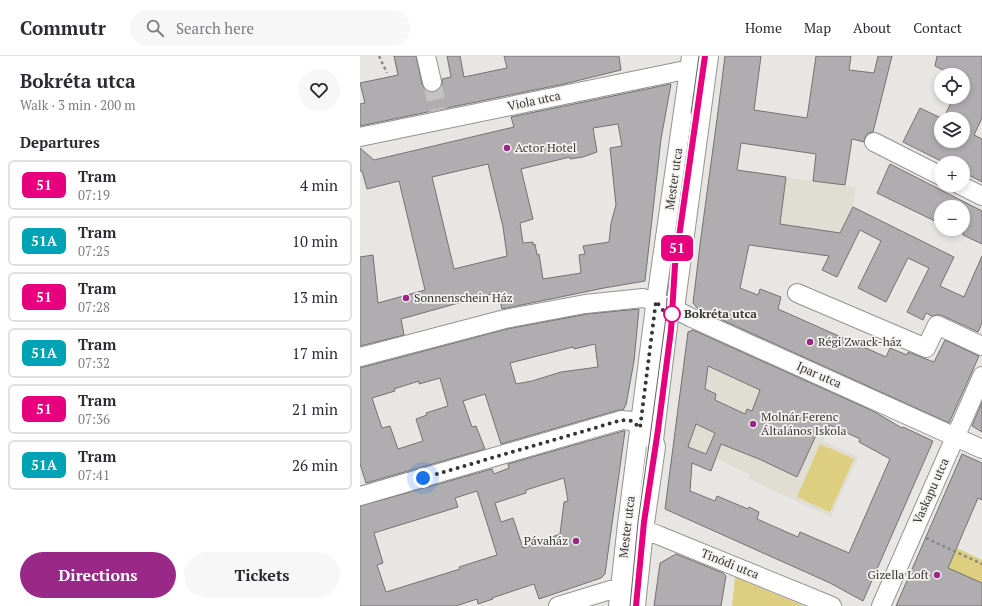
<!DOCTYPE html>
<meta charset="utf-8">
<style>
body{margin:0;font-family:"PT Serif",serif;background:#f7f7f7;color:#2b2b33;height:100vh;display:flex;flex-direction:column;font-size:15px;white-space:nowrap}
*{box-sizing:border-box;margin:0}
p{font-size:13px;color:#7c7c81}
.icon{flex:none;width:22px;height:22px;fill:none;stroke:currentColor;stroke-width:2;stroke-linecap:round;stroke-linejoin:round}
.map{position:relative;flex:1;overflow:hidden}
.drawer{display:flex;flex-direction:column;background:#fff;width:360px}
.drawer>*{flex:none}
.badge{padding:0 8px;border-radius:6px;font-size:14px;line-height:26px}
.tools{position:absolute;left:574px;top:12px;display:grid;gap:8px}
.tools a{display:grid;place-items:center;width:36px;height:36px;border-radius:50%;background:#fff;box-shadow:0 2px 6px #0003;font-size:20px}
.you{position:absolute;width:20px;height:20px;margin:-10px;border:3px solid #fff;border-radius:50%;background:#1a73e8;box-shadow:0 0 0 6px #1a73e833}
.map>.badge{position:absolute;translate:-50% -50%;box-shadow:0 0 0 2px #fff}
h2{padding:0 20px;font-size:15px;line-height:36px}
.round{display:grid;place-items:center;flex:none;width:42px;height:42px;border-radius:21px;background:#f7f7f7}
.summary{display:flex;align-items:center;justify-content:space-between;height:68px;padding:0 20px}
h1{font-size:19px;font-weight:700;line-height:30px}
.primary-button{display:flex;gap:8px;margin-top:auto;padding:8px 20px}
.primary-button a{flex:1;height:46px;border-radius:24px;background:#9a2886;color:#fff;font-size:16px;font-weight:700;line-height:46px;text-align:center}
.primary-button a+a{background:#f7f7f7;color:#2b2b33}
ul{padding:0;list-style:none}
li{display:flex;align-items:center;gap:12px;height:50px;margin:0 8px 6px;padding:0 12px;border:2px solid #e1e1e2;border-radius:6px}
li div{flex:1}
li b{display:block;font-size:15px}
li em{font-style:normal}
li .badge{min-width:44px;font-weight:700;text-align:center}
header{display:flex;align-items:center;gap:24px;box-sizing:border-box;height:56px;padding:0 20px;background:#fff;border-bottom:1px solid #e1e1e2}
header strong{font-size:19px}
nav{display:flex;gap:22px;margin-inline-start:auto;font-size:14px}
.search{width:280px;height:36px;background:#f7f7f7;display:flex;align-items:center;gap:10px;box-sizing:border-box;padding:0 14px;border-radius:22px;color:#7c7c81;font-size:15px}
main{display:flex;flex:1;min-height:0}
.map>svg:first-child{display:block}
.built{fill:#e0ded3}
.green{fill:#dece7f}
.building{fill:#afadaf;stroke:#747173;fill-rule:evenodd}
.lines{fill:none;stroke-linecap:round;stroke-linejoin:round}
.minor-tunnel{stroke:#c4c3c0;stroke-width:18;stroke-dasharray:18 9;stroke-linecap:butt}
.minor-casing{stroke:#939390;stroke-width:20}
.path{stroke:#888886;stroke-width:2.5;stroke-dasharray:3 3;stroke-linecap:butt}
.minor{stroke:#fff;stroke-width:18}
.tram{stroke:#626160;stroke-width:1}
.line-casing{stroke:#fff;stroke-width:9}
.line{stroke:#e6007e;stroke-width:6}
.walk{stroke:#363635;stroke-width:4;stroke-dasharray:0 7.2}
.poi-dot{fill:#9a2886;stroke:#f4f3f0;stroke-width:1.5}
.stop-dot{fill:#fff;stroke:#e6007e;stroke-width:2}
.labels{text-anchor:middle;stroke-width:3.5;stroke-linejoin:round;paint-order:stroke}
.street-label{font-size:12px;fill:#363635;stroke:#f4f3f0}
.poi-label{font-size:12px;fill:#363635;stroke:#f4f3f0;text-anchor:start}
.stop-label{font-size:12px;font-weight:bold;fill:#363635;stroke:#f4f3f0;text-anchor:start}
</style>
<header>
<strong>Commutr</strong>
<div class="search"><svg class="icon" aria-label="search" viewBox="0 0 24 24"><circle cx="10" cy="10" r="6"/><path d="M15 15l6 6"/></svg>Search here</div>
<nav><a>Home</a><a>Map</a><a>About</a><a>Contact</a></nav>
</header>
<main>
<section class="drawer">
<div class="summary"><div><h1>Bokréta utca</h1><p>Walk · 3 min · 200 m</p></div><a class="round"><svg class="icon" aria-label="heart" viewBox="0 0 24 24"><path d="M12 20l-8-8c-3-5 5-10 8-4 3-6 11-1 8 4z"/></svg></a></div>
<h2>Departures</h2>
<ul>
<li><span class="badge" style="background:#e6007e;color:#fff">51</span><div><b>Tram</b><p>07:19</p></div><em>4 min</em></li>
<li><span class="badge" style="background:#00a3b4;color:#fff">51A</span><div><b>Tram</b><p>07:25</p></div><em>10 min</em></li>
<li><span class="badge" style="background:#e6007e;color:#fff">51</span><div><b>Tram</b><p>07:28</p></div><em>13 min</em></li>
<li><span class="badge" style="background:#00a3b4;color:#fff">51A</span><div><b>Tram</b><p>07:32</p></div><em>17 min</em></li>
<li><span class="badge" style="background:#e6007e;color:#fff">51</span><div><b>Tram</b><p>07:36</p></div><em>21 min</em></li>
<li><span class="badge" style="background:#00a3b4;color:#fff">51A</span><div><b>Tram</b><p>07:41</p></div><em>26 min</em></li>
</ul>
<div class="primary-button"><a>Directions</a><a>Tickets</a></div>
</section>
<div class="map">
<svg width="622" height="550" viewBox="0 0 622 550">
<rect width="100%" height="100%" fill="#e7e6e3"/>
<path class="built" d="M351,111L496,131L493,151L469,200L341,181Z
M335,273L482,341L463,385L498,401L471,461L389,423L390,419L356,402L331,392L313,387L328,276Z"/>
<path class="green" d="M460,388L494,403L470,456L437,441Z
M597,492L622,504V527L588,512Z
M375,521L444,550H372Z"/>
<path class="building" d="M34,0H56L62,28L65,33L69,36H74L79,34L82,29V23L91,21L87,0H100L104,21L147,12L144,0H259L261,14L204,28L145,40L0,70V48L5,47L0,27L38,19Z
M365,0H401L394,54L447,62L456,0H491L489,14L514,17L518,0H532L513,76L508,77L505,81L504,86L492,83L485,129L453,125L456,98L381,87L377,114L426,121L420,168L480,177L493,151L594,201L580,230L604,241L622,200V267L618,276L581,259H577L572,260L566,257L563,264L547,256L569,212L548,202L526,246L498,232L521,185L500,174L477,221L462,214L469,200L389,189L380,232L398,239L400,233L421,241L418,253L526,301L530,292L547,299L548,296L574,306L585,284L619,300L589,367L338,253L333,247L341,181L357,63Z
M577,0H622V62L614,79L622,83V126L603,116V107H585L543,86L560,52L581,62V85H603V63H583L594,41H603V19H593L575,10Z
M311,28L301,83L285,225L244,232L142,253L138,236L41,263L44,279L0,290V201L13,199L18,247L65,234L39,125L7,133L2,115H0V92L14,104L154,71L151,61ZM258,68L262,90L250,92L256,149L251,167L249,186L223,190L225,198L219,199L221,217L183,223L179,198L177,199L175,188L173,189V186L163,187L160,167L173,163L161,113L210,101V103L223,101L237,96L233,72ZM128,108L143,171L147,200L94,213L72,121Z
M530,108L622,155V188L603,179V151H581V168L517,137Z
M279,253L274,305L266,349L263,354H259L141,388L125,338L103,345L112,371L116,370L125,393L6,427L0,408V312L147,273L227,258ZM235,288L238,311L201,316L172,325L156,328L150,307L213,291L214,293ZM80,322L88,350L66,357L67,359L56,363L63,385L38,393L30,370L22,372L12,342L35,335L34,333L59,325V328Z
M333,274L513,355L542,372L543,371L573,385L503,545L470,527L305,453L328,276ZM348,310L400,334L392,355L387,353L385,358L355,344L356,338L345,333ZM336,368L355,377L346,398L328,391ZM470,369L500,383L499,386L530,403L489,497L440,476L438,481L397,463L399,456L389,451L388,453L357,440L355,445L330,435L332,407L351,415L361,388L399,403L437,421L458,375L466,378Z
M622,346V376L612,370Z
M263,375H265L245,518L241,522L179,543L174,528L132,542L133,543L118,548L117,543L96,550H0V450L132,413L134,418L149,412L148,408ZM204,422L208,445L204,446L200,478L163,492L153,462L141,466L135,447L166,437V434ZM117,435L137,499L99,511L100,513L26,536L17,509L23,507L14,477L98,451L95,442Z
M602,398L622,407V444L618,442L588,512L622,527V550H536Z
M316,498L363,517L366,520L361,550H294L300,507Z"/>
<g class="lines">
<path class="minor-tunnel" d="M72,26L78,54"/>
<defs>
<path id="minor" d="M66,0L72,26
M0,81L340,11
M514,86L581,120
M600,129L622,140
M437,237L566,292L577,269L622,290
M0,301L145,263L225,248L283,242L306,249L332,262L622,393
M0,440L262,364L272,365L280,372
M274,470L298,479L472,550
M198,550L260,531
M258,550L267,468L294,258L331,0
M276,550L284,474L296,391L294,384L309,262L315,253L349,0
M521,550L622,320"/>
</defs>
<use href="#minor" class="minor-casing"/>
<path class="path" d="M19,0L27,17
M566,482L622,508"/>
<use href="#minor" class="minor"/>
<path class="tram" d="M331,57L339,0
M270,550L278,466L290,381L306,261L307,242
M276,550L285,466L298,374L311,274L315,209L345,0"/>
</g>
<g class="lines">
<defs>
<path id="line" d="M276,550L284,466L298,374L311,274L315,209L345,0"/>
</defs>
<use href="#line" class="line-casing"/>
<use href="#line" class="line"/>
<path class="walk" d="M63,422L262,364L272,365L280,372L296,245L309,262L312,258"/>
</g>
<g class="poi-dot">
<circle cx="147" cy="92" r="4"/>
<circle cx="46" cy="242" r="4"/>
<circle cx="450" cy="286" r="4"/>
<circle cx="393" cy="368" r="4"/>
<circle cx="216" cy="485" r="4"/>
<circle cx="577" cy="519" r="4"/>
</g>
<circle class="stop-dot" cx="312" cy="258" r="8"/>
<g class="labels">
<g class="street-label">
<text transform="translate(174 45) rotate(-12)" y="4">Viola utca</text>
<text transform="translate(314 123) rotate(-82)" y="4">Mester utca</text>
<text transform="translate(459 319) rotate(24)" y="4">Ipar utca</text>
<text transform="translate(571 435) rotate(-66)" y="4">Vaskapu utca</text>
<text transform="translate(267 471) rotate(-83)" y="4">Mester utca</text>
<text transform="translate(370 508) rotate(22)" y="4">Tinódi utca</text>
</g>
<g class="poi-label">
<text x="155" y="96">Actor Hotel</text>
<text x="54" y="246">Sonnenschein Ház</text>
<text x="458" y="290">Régi Zwack-ház</text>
<text x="401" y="365">Molnár Ferenc<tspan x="401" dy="14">Általános Iskola</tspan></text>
<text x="208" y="489" text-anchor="end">Pávaház</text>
<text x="569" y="523" text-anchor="end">Gizella Loft</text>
</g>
<g class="stop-label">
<text x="324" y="262">Bokréta utca</text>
</g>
</g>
</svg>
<div class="tools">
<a><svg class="icon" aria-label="locate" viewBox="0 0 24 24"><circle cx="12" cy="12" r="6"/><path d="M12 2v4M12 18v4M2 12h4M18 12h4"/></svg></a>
<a><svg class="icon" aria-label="layers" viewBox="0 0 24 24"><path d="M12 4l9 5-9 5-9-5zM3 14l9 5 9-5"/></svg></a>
<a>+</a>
<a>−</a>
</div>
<div class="you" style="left:63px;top:422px"></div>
<b class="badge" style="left:317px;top:192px;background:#e6007e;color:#fff">51</b>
</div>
</main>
